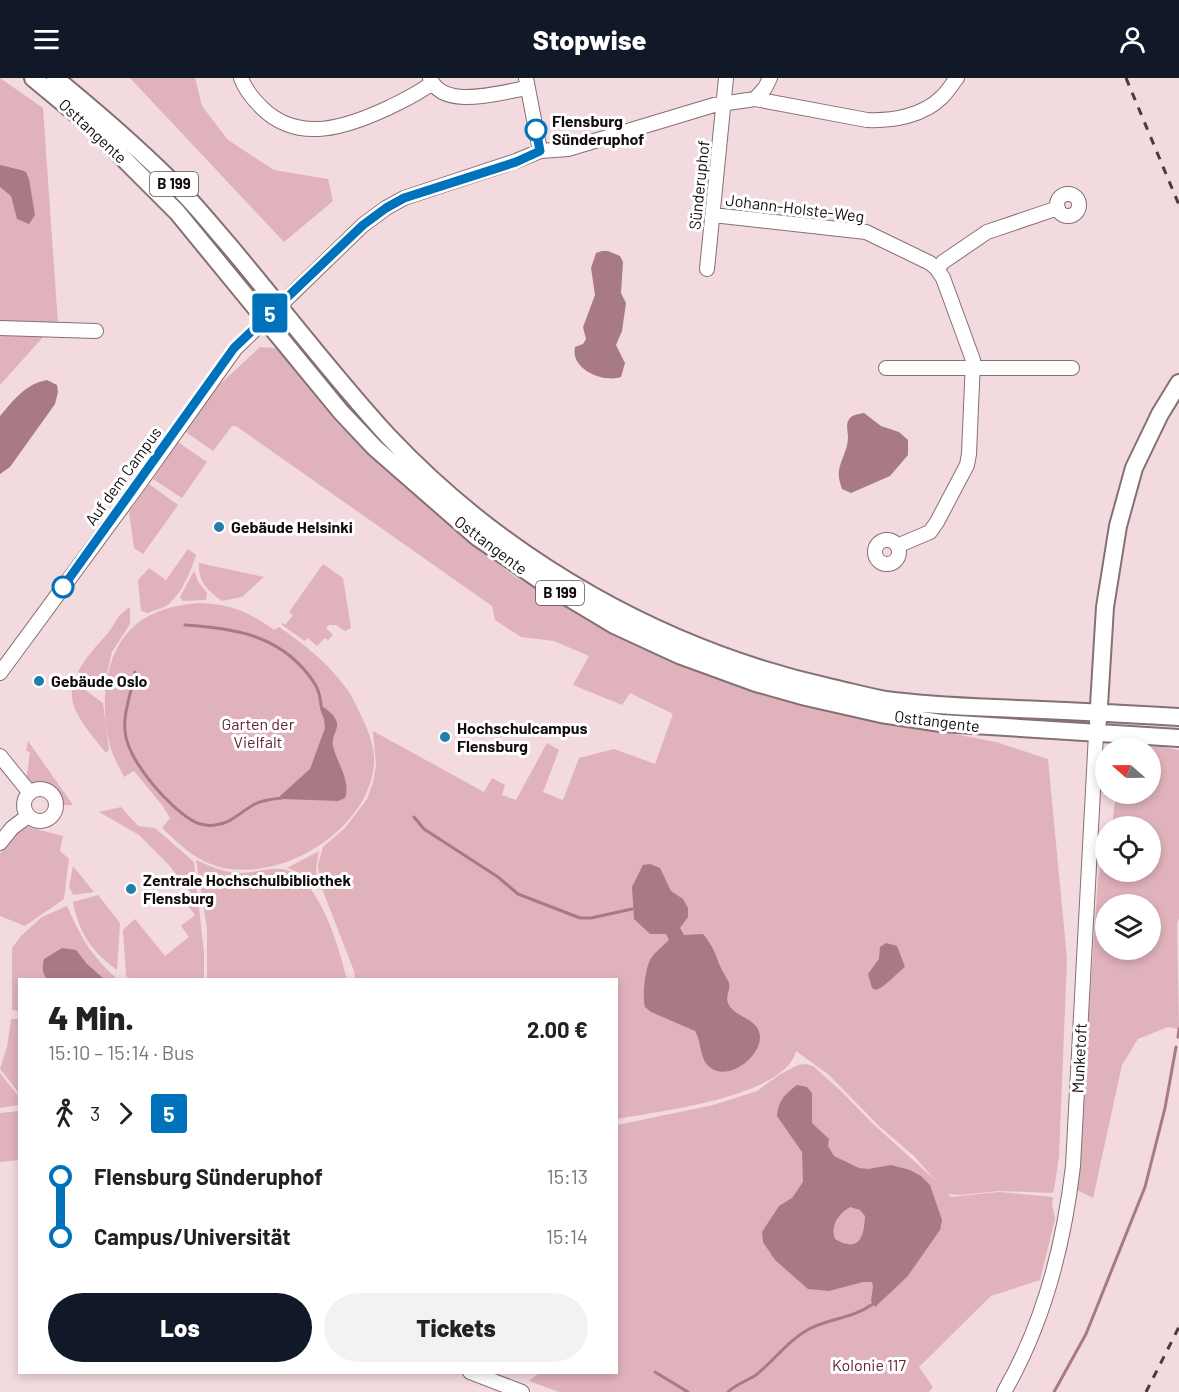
<!DOCTYPE html>
<html lang="de">
<meta charset="utf-8">
<style>
body{margin:0;font-family:Barlow,sans-serif;background:#f2f2f2;color:#222;height:100vh;display:flex;flex-direction:column;font-size:22px;white-space:nowrap}
*{box-sizing:border-box;margin:0}
p{font-size:20px;color:#767676}
.icon{flex:none;width:33px;height:33px;fill:none;stroke:currentColor;stroke-width:2;stroke-linecap:round;stroke-linejoin:round}
.map{position:relative;flex:1;overflow:hidden}
.sheet{position:absolute;left:18px;top:900px;width:600px;height:396px;display:flex;flex-direction:column;background:#fff;border-radius:0px;box-shadow:0 3px 9px #0003}
.sheet>*{flex:none}
.badge{padding:0 12px;border-radius:4px;font-size:21px;line-height:39px}
.needle{width:39px;rotate:290deg}
.buttons{position:absolute;left:1095px;top:660px;display:grid;gap:12px}
.buttons a{display:grid;place-items:center;width:66px;height:66px;border-radius:50%;background:#fff;box-shadow:0 3px 9px #0003;font-size:30px}
.map>.badge{position:absolute;translate:-50% -50%;box-shadow:0 0 0 3px #fff}
.legs{display:flex;align-items:center;gap:9px;height:66px;padding:0 30px;font-size:20px}
.legs p{margin-inline-start:auto}
.summary{display:flex;align-items:center;justify-content:space-between;height:102px;padding:0 30px}
h1{font-size:33px;font-weight:800;line-height:45px}
.action{display:flex;gap:12px;margin-top:auto;padding:12px 30px}
.action a{flex:1;height:69px;border-radius:36px;background:#111827;color:#fff;font-size:24px;font-weight:800;line-height:69px;text-align:center}
.action a+a{background:#f2f2f2;color:#222}
ul{padding:0 30px;list-style:none}
li{display:flex;align-items:center;gap:21px;height:60px;font-size:22px}
li i{display:grid;place-items:center;width:9px;height:100%;margin:0 8px;background:currentColor}
li i::after{content:'';width:15px;height:15px;margin:-8px;border:4px solid;border-radius:50%;background:#fff}
li p{margin-inline-start:auto}
li:first-child i{background:linear-gradient(#0000 50%,currentColor 0)}
li:last-child i{background:linear-gradient(currentColor 50%,#0000 0)}
header{display:flex;justify-content:space-between;align-items:center;height:78px;padding:0 30px;background:#111827;color:#fff;font-size:27px;font-weight:800}
.map>svg:first-child{display:block}
.green{fill:#e0b2bc;fill-rule:evenodd}
.water{fill:#a87a85;fill-rule:evenodd}
.lines{fill:none;stroke-linecap:round;stroke-linejoin:round}
.stream{stroke:#a87a85;stroke-width:3}
.minor-casing{stroke:#857074;stroke-width:16}
.major-casing{stroke:#857074;stroke-width:20}
.minor{stroke:#fff;stroke-width:14}
.major{stroke:#fff;stroke-width:16}
.rail{stroke:#473c3e;stroke-width:3;stroke-dasharray:8 8;stroke-linecap:butt}
.line-1-casing{stroke:#fff;stroke-width:14}
.line-1{stroke:#0072bc;stroke-width:9}
.stop-1-dot{fill:#fff;stroke:#0072bc;stroke-width:3}
.poi-dot{fill:#1f7eab;stroke:#fff;stroke-width:2}
.labels{text-anchor:middle;stroke-width:6;stroke-linejoin:round;paint-order:stroke}
.shield{fill:#fff;stroke:#5a5456;stroke-width:1.5}
.shield-label{font-size:15px;font-weight:bold;fill:#130b0d}
.stop-label{font-size:16px;font-weight:bold;fill:#130b0d;stroke:#fff;text-anchor:start}
.street-label{font-size:16px;fill:#130b0d;stroke:#fff}
.poi-label{font-size:16px;font-weight:bold;fill:#130b0d;stroke:#fff;text-anchor:start}
.park-label{font-size:16px;fill:#602537;stroke:#fff}
</style>
<header><svg class="icon" aria-label="menu" viewBox="0 0 24 24"><path d="M4 6h16M4 12h16M4 18h16"/></svg>Stopwise<svg class="icon" aria-label="person" viewBox="0 0 24 24"><circle cx="12" cy="8" r="4"/><path d="M4 21q1-7 8-7t8 7"/></svg></header>
<div class="map">
<svg width="1179" height="1314" viewBox="0 0 1179 1314">
<rect width="100%" height="100%" fill="#f2dadf"/>
<path class="green" d="M0,0L43,30L58,246L0,244Z
M130,0H195L202,28L228,62L274,92L328,101L333,123L284,164Z
M0,256L44,258L0,307Z
M260,269L276,270L336,344L413,415L511,496L644,571L705,597L844,635L996,664L1048,681L1067,881L1059,1078L1054,1112L1052,1115L1000,1113L960,1117L948,1116L951,1119L999,1114L1053,1119L1052,1126L1055,1141L1040,1202L991,1218L919,1289L933,1309L929,1314H559L529,1303L539,1295L616,1294L617,1047L713,1027L757,1013L779,997L798,987L806,986L813,988L842,1014L871,1044L935,1102L914,1078L880,1049L829,997L796,973C785,1019 658,1033 617,1041L616,902L355,901L354,893L319,803L318,786L323,769L345,750L367,721L373,704L376,687L373,653L484,714L492,700L505,707L502,717L516,722L547,665L559,672L543,714L563,722L579,680L614,671L655,686L673,636L630,615L622,627L573,607L589,578L554,563L521,559L495,542L492,528L236,348H232L213,373L183,352L217,309Z
M178,364L207,384L182,420L153,401Z
M149,406L178,427L143,476L134,470L129,434Z
M188,471L196,477C191,493 181,518 166,528C161,531 154,532 148,535L141,533L138,502L149,490L166,502Z
M199,485L264,499L242,519L222,523C207,512 198,504 199,485Z
M323,486L343,500L351,550L345,553L336,547H329L326,550L333,557L328,562L325,560L317,568L308,560L305,563L282,547V544L285,547L293,537L289,534Z
M194,493L199,505L207,515L206,522L183,523L180,519Z
M199,525C231,526 249,534 274,552L279,549C303,565 329,586 346,610C353,619 358,631 363,642C369,654 375,671 374,685C370,753 276,809 213,787C193,780 177,764 162,750L170,740L162,727L134,693L124,699C120,691 115,682 112,674C100,636 101,581 131,551C149,533 175,527 199,525Z
M130,529V546L112,574L103,612L78,594C86,578 97,568 108,555C118,542 115,539 130,529Z
M74,604L103,625L109,671L106,675C95,661 72,636 72,618C71,614 73,608 74,604Z
M28,663L73,727H62C51,693 37,716 21,697H27L30,674L26,673Z
M1159,668L1179,672V840L1177,846L1179,951L1168,949L1138,961L1122,987L1093,1120L1077,1112L1098,800L1105,773L1106,794H1150V748H1112L1116,716H1150V670H1140ZM1106,826H1150V872H1106Z
M121,729L138,748L155,750L194,784L204,875V901L132,902L126,898L123,852L135,841L165,878L189,859L181,848L195,837L188,828L195,820L168,786L139,757L99,734Z
M24,748L63,758L60,773L69,781L64,821L25,848L0,838V776L5,766Z
M319,773L316,790L318,812L300,795L287,790Z
M196,782C210,788 224,795 240,795C253,795 268,790 281,791C319,795 339,871 347,901H207V850Z
M73,788L94,814L73,817L69,808Z
M98,817L120,845L117,892C92,874 79,855 73,824Z
M67,828C81,860 91,877 117,901L20,902L19,933L12,932V870L21,858L42,839Z
M11,941H19V1015L0,991L7,969Z
M0,995L19,1019V1027L0,1030Z
M19,1033V1082L0,1084V1035Z"/>
<path class="water" d="M0,87L21,92L26,94L29,101L35,137L29,146L17,141L11,118L0,109Z
M602,173H608L620,178L623,184L621,215L626,225L622,253L616,267L625,285L621,299C604,305 570,292 575,269L583,266L586,261L583,249L595,217L591,190L596,175Z
M47,302L57,307L58,314L55,326L10,389L0,396V338C14,322 25,306 47,302Z
M864,335L881,348L899,354L908,362V377L890,398L851,415L842,411C840,405 838,399 839,392C841,381 848,371 848,359C848,352 845,346 850,340C854,336 859,336 864,335Z
M321,628C326,630 336,638 337,645C338,653 331,659 333,668C337,685 351,703 345,720L338,723L283,721L280,718L310,691L325,650L324,641L320,631Z
M650,786L660,790L671,813L683,821L688,830V839L680,850L684,857L703,856C713,868 715,875 720,888C722,894 727,899 729,905C731,912 724,919 729,927C736,940 758,940 760,958C761,979 729,1003 711,990C699,982 702,964 695,953L651,934L645,929C642,918 645,890 651,880C656,873 663,868 669,862L666,856H650L634,841L632,809L643,787Z
M886,865L897,868L905,889C897,895 885,909 876,912L872,910L868,896L879,881L880,869Z
M62,870L76,872L87,886L104,901H47C42,896 42,888 44,881Z
M797,1007L807,1009L812,1015V1045L829,1061L828,1068L834,1078L859,1090L868,1091L891,1087L910,1092L921,1098L930,1107L942,1142L940,1152L907,1199L875,1229L871,1223L873,1209L872,1204H863L829,1213L808,1211L775,1182L763,1164L762,1154L779,1128L792,1120L803,1104L802,1074L777,1038C779,1022 784,1017 797,1007ZM850,1129L860,1132L865,1138C864,1160 859,1175 835,1161C830,1148 838,1136 850,1129Z"/>
<g class="lines">
<path class="stream" d="M185,547C231,550 276,556 307,595C316,606 320,613 321,628
M135,594C132,613 123,634 125,653C127,682 171,733 197,745C203,747 209,748 215,747C231,746 241,733 255,726C263,722 273,721 282,720
M414,739L424,751L498,799L518,816L580,840H591L632,831
M1178,959L1179,951
M655,1294L688,1314
M728,1314C736,1306 747,1303 756,1297C774,1283 788,1262 809,1251C831,1240 851,1241 873,1226
M1054,1314L1086,1256L1145,1109L1165,1030L1176,969"/>
<defs>
<path id="minor" d="M241,0C245,12 253,21 262,30C299,66 347,49 388,30C404,22 418,16 432,5
M430,0C443,33 501,14 527,10
M526,0L540,73
M755,21L765,10L770,0
M1057 127a11 11 0 1 1 22 0a11 11 0 1 1-22 0Z
M713,137L866,154L930,185L937,191L943,200L973,282L969,376L967,387L937,444L930,454L897,468
M707,191L726,0
M937,191L943,184L987,154L1058,130
M0,250L96,253
M886,290H1072
M875 474a12 12 0 1 1 24 0a12 12 0 1 1-24 0Z
M0,595L139,406L235,271L363,147L386,130L404,120L516,83L540,73L568,71L714,27L755,21L867,42C893,43 923,38 942,19C948,13 952,6 957,0
M0,678L30,715
M24 727a16 16 0 1 1 32 0a16 16 0 1 1-32 0Z
M0,765L12,750L28,738
M470,1294L522,1314
M1004,1314C1044,1245 1064,1166 1073,1088L1096,656"/>
<path id="major" d="M33,0L91,48L177,134L341,334L375,370L477,459L544,505L614,547L679,577L756,605L806,619L881,636L941,645L1179,660
M55,0C99,36 142,73 182,114C198,130 212,148 227,165C281,229 332,297 389,359C507,484 665,573 833,610C851,614 869,619 886,622C929,628 972,629 1016,631C1070,633 1125,636 1179,639
M1098,644L1105,529L1118,448L1134,390L1160,336L1179,305"/>
</defs>
<use href="#minor" class="minor-casing"/>
<use href="#major" class="major-casing"/>
<use href="#minor" class="minor"/>
<use href="#major" class="major"/>
<path class="rail" d="M1126,0L1179,127
M1146,1314L1179,1249"/>
</g>
<g class="lines">
<defs>
<path id="line-1" d="M63,509L234,270L363,147L386,130L404,120L516,84L540,73L536,52"/>
</defs>
<use href="#line-1" class="line-1-casing"/>
<use href="#line-1" class="line-1"/>
</g>
<g class="stop-1-dot">
<circle cx="536" cy="52" r="10"/>
<circle cx="63" cy="509" r="10"/>
</g>
<g class="poi-dot">
<circle cx="219" cy="449" r="6"/>
<circle cx="39" cy="603" r="6"/>
<circle cx="445" cy="659" r="6"/>
<circle cx="131" cy="811" r="6"/>
</g>
<g class="labels">
<g class="shield">
<rect x="150" y="94" width="48" height="24" rx="4.5"/>
<rect x="536" y="503" width="48" height="24" rx="4.5"/>
</g>
<g class="shield-label">
<text x="174" y="111">B 199</text>
<text x="560" y="520">B 199</text>
</g>
<g class="stop-label">
<text x="552" y="49">Flensburg<tspan x="552" dy="18">Sünderuphof</tspan></text>
</g>
<g class="street-label">
<text transform="translate(93 53) rotate(43)" y="6">Osttangente</text>
<text transform="translate(699 107) rotate(-84)" y="6">Sünderuphof</text>
<text transform="translate(795 130) rotate(7)" y="6">Johann-Holste-Weg</text>
<text transform="translate(123 398) rotate(-54)" y="6">Auf dem Campus</text>
<text transform="translate(491 467) rotate(37)" y="6">Osttangente</text>
<text transform="translate(937 643) rotate(7)" y="6">Osttangente</text>
<text transform="translate(1079 980) rotate(-87)" y="6">Munketoft</text>
</g>
<g class="poi-label">
<text x="231" y="455">Gebäude Helsinki</text>
<text x="51" y="609">Gebäude Oslo</text>
<text x="457" y="656">Hochschulcampus<tspan x="457" dy="18">Flensburg</tspan></text>
<text x="143" y="808">Zentrale Hochschulbibliothek<tspan x="143" dy="18">Flensburg</tspan></text>
</g>
<g class="park-label">
<text x="258" y="652">Garten der<tspan x="258" dy="18">Vielfalt</tspan></text>
<text x="869" y="1293">Kolonie 117</text>
</g>
</g>
</svg>
<div class="buttons">
<a><svg class="needle" viewBox="-14 -14 28 28"><path d="M0-13l5 13h-10z" fill="#e53935"/><path d="M0 13l5-13h-10z" fill="#767676"/></svg></a>
<a><svg class="icon" aria-label="locate" viewBox="0 0 24 24"><circle cx="12" cy="12" r="6"/><path d="M12 2v4M12 18v4M2 12h4M18 12h4"/></svg></a>
<a><svg class="icon" aria-label="layers" viewBox="0 0 24 24"><path d="M12 4l9 5-9 5-9-5zM3 14l9 5 9-5"/></svg></a>
</div>
<b class="badge" style="left:270px;top:235px;background:#0072bc;color:#fff">5</b>
<section class="sheet">
<div class="summary"><div><h1>4 Min.</h1><p>15:10 – 15:14 · Bus</p></div><b>2.00 €</b></div>
<div class="legs"><svg class="icon" aria-label="walk" viewBox="0 0 24 24"><circle cx="13" cy="4" r="2"/><path d="M13 8l-2 6 4 7M11 14l-3 7M7 12l3-4h3l4 4"/></svg>3<svg class="icon" aria-label="forward" viewBox="0 0 24 24"><path d="M9 5l7 7-7 7"/></svg><b class="badge" style="background:#0072bc;color:#fff">5</b></div>
<ul>
<li><i style="color:#0072bc"></i><b>Flensburg Sünderuphof</b><p>15:13</p></li>
<li><i style="color:#0072bc"></i><b>Campus/Universität</b><p>15:14</p></li>
</ul>
<div class="action"><a>Los</a><a>Tickets</a></div>
</section>
</div>
